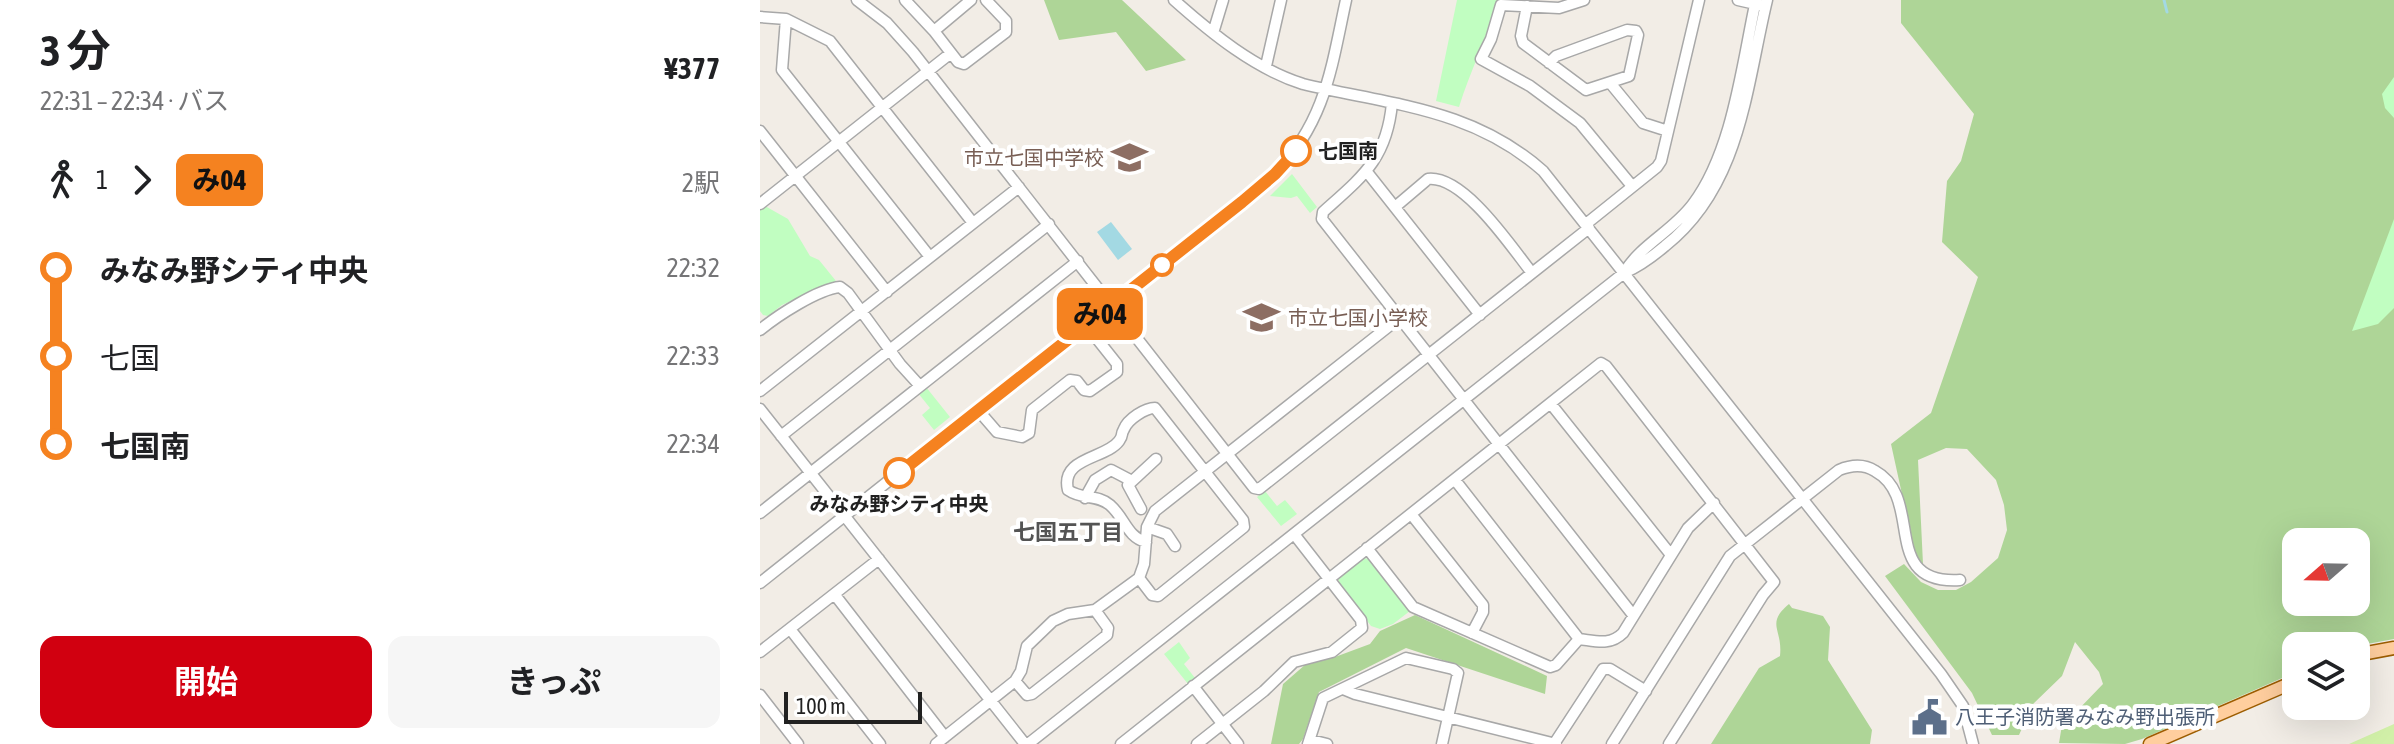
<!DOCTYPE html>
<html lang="ja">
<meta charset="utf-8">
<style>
body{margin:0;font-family:"Asap Condensed","Noto Sans JP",sans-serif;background:#f6f6f6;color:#202124;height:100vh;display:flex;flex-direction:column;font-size:30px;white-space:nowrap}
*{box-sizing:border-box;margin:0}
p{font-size:26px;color:#757577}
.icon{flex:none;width:44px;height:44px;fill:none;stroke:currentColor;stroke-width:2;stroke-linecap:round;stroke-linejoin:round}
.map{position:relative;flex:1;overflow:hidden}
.drawer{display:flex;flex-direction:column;background:#fff;width:760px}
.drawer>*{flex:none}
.badge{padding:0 16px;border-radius:12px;font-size:28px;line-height:52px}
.needle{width:52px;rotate:250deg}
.buttons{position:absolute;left:1522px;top:528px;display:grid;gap:16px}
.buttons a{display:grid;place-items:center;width:88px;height:88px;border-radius:16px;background:#fff;box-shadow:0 8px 32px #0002;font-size:40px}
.scale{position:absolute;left:24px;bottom:20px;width:138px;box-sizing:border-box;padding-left:8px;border:4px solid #212121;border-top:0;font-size:22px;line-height:28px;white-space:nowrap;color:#212121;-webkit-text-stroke:6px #fff;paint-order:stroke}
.map>.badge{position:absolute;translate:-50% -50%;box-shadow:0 0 0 4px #fff}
.legs{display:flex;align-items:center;gap:12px;height:88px;padding:0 40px;font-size:26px}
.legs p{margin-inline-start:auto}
.summary{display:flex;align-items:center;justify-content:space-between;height:136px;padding:0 40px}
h1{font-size:44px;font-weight:700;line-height:60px}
.primary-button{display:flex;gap:16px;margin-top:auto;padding:16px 40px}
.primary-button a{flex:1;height:92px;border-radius:16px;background:#d10010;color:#fff;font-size:32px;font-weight:700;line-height:92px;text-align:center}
.primary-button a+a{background:#f6f6f6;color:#202124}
ul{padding:0 40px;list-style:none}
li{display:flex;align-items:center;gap:28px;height:88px;font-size:30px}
li i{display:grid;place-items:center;width:12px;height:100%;margin:0 10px;background:currentColor}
li i::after{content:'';width:20px;height:20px;margin:-10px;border:6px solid;border-radius:50%;background:#fff}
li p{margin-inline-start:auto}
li:first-child i{background:linear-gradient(#0000 50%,currentColor 0)}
li:last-child i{background:linear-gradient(currentColor 50%,#0000 0)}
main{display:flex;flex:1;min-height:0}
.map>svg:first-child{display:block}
.grass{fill:#d1f0a8}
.forest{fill:#aed597;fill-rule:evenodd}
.park{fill:#c1fec1}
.water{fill:#a3d9e3}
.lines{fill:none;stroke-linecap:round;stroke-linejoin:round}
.stream{stroke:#a3d9e3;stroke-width:3}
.minor-casing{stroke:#a8a8a8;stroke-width:13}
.major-casing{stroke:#9d5d00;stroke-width:15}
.minor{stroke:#fff;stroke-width:10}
.major{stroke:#ffce9e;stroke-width:12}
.line-1-casing{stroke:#fff;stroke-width:18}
.line-1{stroke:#f58220;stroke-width:12}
.stop-1-dot{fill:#fff;stroke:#f58220;stroke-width:4}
.labels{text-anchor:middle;stroke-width:8;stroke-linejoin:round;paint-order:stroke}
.stop-label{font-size:20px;font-weight:bold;fill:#212121;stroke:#fff;text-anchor:start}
.education-label{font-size:20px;fill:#785e54;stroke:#fff;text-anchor:end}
.service-label{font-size:20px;fill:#4e5e75;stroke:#fff;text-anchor:start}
.neighbourhood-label{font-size:22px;font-weight:bold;fill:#545454;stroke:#fff}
</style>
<main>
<section class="drawer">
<div class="summary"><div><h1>3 分</h1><p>22:31 – 22:34 · バス</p></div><b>¥377</b></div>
<div class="legs"><svg class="icon" aria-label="walk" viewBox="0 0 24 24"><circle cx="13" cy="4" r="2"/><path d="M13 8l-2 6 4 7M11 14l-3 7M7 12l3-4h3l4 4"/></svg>1<svg class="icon" aria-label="forward" viewBox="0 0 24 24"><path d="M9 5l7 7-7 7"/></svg><b class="badge" style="background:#f58220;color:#111">み04</b><p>2駅</p></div>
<ul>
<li><i style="color:#f58220"></i><b>みなみ野シティ中央</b><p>22:32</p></li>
<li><i style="color:#f58220"></i><span>七国</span><p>22:33</p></li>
<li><i style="color:#f58220"></i><b>七国南</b><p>22:34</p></li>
</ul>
<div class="primary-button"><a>開始</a><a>きっぷ</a></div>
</section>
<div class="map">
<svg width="1634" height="744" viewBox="0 0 1634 744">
<rect width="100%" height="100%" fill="#f2ede6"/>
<path class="grass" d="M1634,724V744H1589Z"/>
<path class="forest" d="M284,0H362L426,60L386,71L356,32L299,40Z
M1141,0H1634V639L1596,646H1536V672L1382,739L1365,744L1299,743L1303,719L1316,712L1343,684L1339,672L1315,642L1302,676L1273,704L1259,735H1232L1212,693L1125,576L1144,564L1161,582L1178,590H1196L1211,582L1238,558L1247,530L1244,505L1236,480L1207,449L1186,448L1158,460L1163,564L1156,558L1131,444L1171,413L1218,277L1182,242L1187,181L1201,161L1214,114L1141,23ZM1536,542H1596V602H1536Z
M1029,604L1032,608L1063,616L1070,627L1068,660L1112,730L1110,744H951L999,668L1020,656C1023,629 1005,624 1029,604Z
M655,615L787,676L785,694L646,648L559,692L543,739L539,744H511L523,684L546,664L575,657L610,644L620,631Z"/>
<path class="park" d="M697,0H737C728,37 710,71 699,107L676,101Z
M1634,77V118L1625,108L1622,94Z
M532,174L557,207L550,213L537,196L531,198L510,196Z
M5,206L28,219L50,256L59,260L76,281L22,305L8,316L3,315L0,311V210Z
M1634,219V308L1618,324L1592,331Z
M166,387L190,417L174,430L162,415L170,408L158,393Z
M505,491L517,506L525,500L537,514L521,526L497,497Z
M604,558L609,559L650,611L633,624L620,629L611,626L578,583L579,577Z
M419,642L430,658L424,664L435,678L428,684L404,654Z"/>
<path class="water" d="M351,222L372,249L358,260L337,232Z"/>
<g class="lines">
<path class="stream" d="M1404,0L1407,12"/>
<defs>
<path id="minor" d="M97,0L127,23L153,52L494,488L499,489L829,228
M145,0L174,31L198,62L204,64L246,32V21L226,0
M414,0C451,33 495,69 543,84C631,105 712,108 783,171L1181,674L1203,706L1213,744
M824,0L799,8L741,5L731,39L721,59L770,86L820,123L872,186
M978,0L1000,5
M767,6L761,36L763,43L826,90L869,76L878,35L876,31L867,30L796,56L789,63
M0,17L26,19L70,41L213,223
M26,19L22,70L170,257
M174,31L211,0
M453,33L463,0
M506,66L521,0
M851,84L883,123L908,131
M632,103C627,159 602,177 563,212L562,219L873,615
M0,131L127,292
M607,172L720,315
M0,204L191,53
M635,207L668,179C704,175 752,248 772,273
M826,224L897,167L901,161L939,0
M864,273C880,245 913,231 933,204C973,151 982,64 996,0
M0,330C17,316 58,289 80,287L88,293L140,364L160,386
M0,391L259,187
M791,404L911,555
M0,409L265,744
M218,410L237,432L262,437L269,433L272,410L310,380L317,381L324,390L330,391L357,372V364L326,325
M21,436L289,224
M695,480L819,639
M325,498L335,480L351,470L372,481
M381,509L368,485L396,459
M0,513L318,261
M651,514L723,605V612L712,633
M387,527L407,534L415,546
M607,548L653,607L790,667L796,665L819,639C836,641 850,646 863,633L928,528L954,503
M379,578L392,595L398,596L484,527L483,520L395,408C385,408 368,419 364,429C360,436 364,434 359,441C346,459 300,457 308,490C322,500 337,494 350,505C365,518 367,537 386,542
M0,583L515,174C566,120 571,69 586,0
M75,595L185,737
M30,629L120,744
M0,652L119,559
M255,681L267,695L272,694L347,635L348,628L335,610
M433,686L478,744
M583,689L595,694L796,744
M0,695L38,744
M551,740L567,744
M176,744L255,681L261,671L267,646L293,621L308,614L335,610L379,578L384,564L387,527L395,511L638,319
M268,744L864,273C880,266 892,257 905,246C981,186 986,87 1007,0
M361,744L841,363L846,366L1014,582L1003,595L909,744
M437,744L504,691L534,662L572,652L602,628L601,620L534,534
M548,744L563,698L646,658L693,669L698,673L682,744
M794,744L843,669H850L886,691
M852,744L970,556L1079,470C1091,465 1104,464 1115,471C1166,499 1118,585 1200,580"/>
<path id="major" d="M1596,655L1634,648
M1390,744L1536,681"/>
</defs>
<use href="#minor" class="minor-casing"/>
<use href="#major" class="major-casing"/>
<use href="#minor" class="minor"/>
<use href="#major" class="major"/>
</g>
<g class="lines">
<defs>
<path id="line-1" d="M139,473L482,202L515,174L536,151"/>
</defs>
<use href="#line-1" class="line-1-casing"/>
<use href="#line-1" class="line-1"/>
</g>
<defs>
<symbol id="school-bare" viewBox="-9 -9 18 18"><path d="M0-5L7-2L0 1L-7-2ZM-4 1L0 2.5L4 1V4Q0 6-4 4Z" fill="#8d6e63" stroke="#fff" stroke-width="2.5" paint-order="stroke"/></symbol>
<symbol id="civic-bare" viewBox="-9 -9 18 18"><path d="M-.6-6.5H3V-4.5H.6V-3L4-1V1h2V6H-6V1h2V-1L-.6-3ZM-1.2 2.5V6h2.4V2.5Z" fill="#5c6f8a" stroke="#fff" stroke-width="2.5" paint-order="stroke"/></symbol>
</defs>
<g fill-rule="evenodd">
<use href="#school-bare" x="344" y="132" width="51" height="51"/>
<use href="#school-bare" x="476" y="292" width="51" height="51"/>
<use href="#civic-bare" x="1144" y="692" width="51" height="51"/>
</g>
<g class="stop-1-dot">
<circle cx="536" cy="151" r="14"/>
<circle cx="402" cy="265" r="10"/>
<circle cx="139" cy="473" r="14"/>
</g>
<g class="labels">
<g class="stop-label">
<text x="558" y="158">七国南</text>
<text x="139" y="511" text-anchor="middle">みなみ野シティ中央</text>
</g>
<g class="education-label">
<text x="344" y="165">市立七国中学校</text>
<text x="528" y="325" text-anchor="start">市立七国小学校</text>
</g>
<g class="service-label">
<text x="1195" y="724">八王子消防署みなみ野出張所</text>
</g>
<g class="neighbourhood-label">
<text x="308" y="540">七国五丁目</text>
</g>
</g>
</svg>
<div class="buttons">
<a><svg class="needle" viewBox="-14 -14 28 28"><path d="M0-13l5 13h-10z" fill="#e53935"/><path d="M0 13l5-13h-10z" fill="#757577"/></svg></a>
<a><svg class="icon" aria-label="layers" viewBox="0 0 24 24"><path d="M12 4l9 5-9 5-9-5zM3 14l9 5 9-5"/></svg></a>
</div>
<div class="scale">100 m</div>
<b class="badge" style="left:340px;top:314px;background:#f58220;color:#111">み04</b>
</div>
</main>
